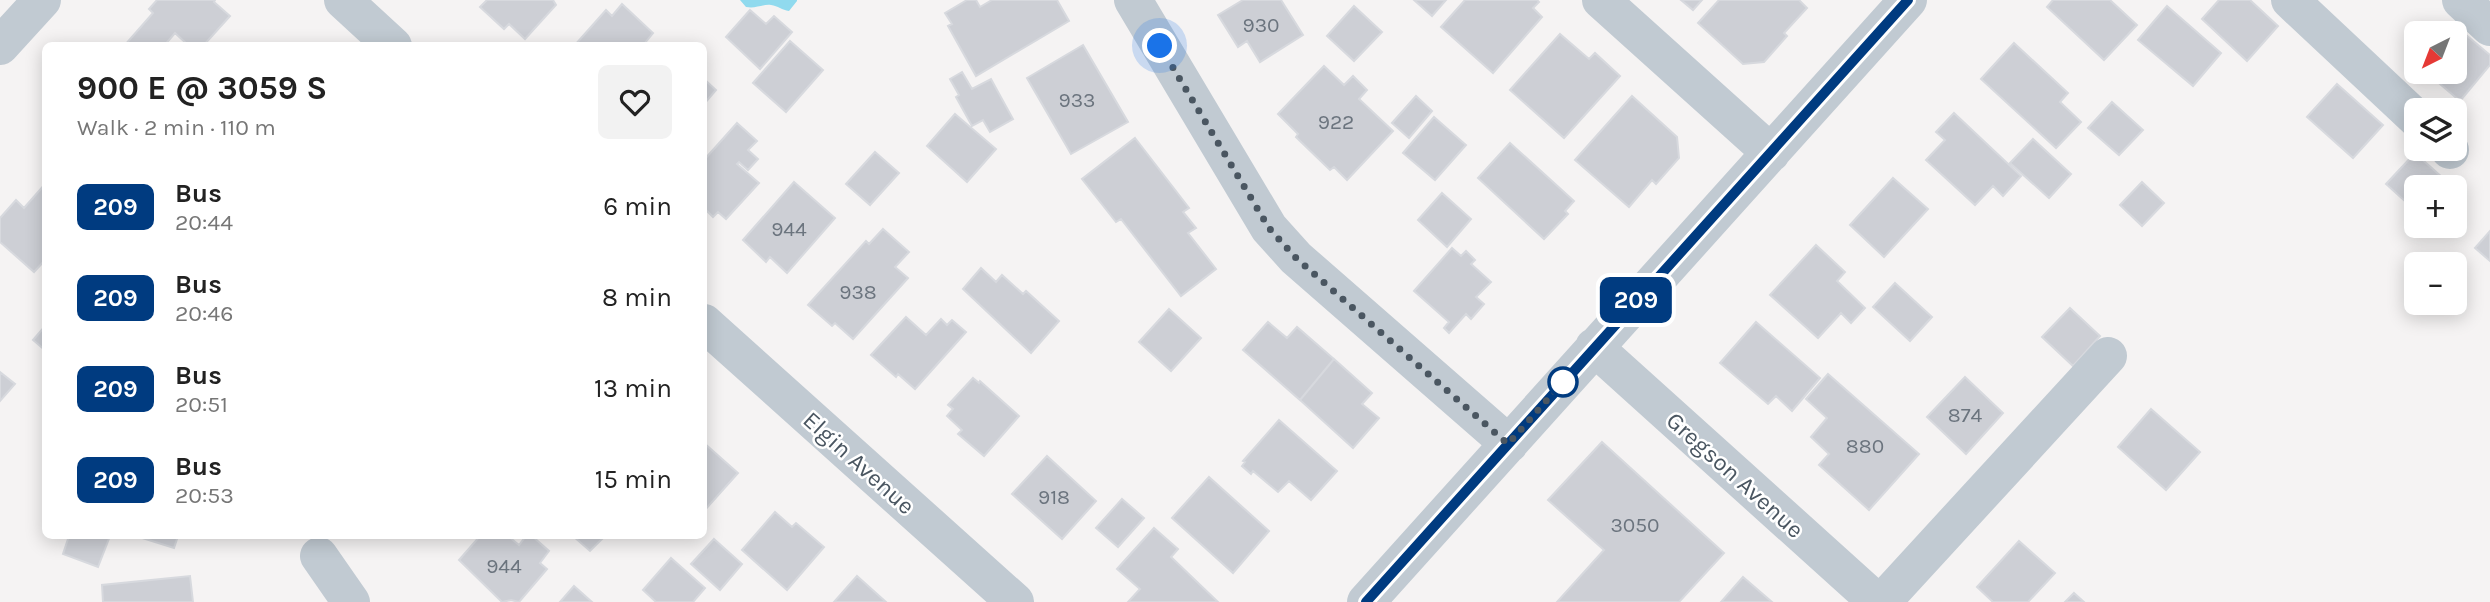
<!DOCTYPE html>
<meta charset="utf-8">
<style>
body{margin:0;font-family:Karla,sans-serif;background:#f2f2f2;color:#222;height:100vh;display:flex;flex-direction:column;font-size:26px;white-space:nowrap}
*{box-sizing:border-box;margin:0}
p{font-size:23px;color:#767676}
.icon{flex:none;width:38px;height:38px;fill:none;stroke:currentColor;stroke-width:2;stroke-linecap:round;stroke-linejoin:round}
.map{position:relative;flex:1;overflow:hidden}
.sheet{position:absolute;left:42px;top:42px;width:665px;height:497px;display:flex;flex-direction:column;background:#fff;border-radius:10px;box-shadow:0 4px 18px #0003}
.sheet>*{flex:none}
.badge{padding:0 14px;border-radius:10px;font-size:24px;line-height:46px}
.needle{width:46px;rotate:222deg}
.fabs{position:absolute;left:2404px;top:21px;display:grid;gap:14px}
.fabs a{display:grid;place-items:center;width:63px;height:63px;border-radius:10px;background:#fff;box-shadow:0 4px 18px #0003;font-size:35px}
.you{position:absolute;width:35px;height:35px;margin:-18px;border:5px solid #fff;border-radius:50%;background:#1a73e8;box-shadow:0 0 0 10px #1a73e833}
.map>.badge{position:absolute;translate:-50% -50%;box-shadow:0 0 0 4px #fff}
.round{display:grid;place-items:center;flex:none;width:74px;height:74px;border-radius:10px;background:#f2f2f2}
.head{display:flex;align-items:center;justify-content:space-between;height:119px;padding:0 35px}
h1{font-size:33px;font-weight:700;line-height:52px}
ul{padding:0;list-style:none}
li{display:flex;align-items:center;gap:21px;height:91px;padding:0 35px}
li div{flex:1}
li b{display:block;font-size:26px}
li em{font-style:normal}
li .badge{min-width:77px;font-weight:700;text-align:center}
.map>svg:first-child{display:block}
.water{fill:#90daee}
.building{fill:#cdcfd5;stroke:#d7d9de;stroke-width:2}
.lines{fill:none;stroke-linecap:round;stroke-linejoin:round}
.minor{stroke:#c1cad2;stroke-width:38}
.line-casing{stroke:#fff;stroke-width:16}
.line{stroke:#003b80;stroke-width:10}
.walk{stroke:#4a5661;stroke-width:7;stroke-dasharray:0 12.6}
.stop-dot{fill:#fff;stroke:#003b80;stroke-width:3.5}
.labels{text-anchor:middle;stroke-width:5;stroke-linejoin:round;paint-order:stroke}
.number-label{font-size:21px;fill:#6b747e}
.street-label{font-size:24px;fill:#4a5661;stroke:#fff}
</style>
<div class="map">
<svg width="2490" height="602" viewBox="0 0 2490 602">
<rect width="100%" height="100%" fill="#f5f3f3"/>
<path class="water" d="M740,0H797V1L789,11C782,10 778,6 771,5C762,4 756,9 746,7Z"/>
<path class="building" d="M157,0H215L214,2L230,16L203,46H189L175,33L164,46H124L153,13L149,9Z
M487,0H553L556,5L525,39L509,24L504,29L480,7Z
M967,0H976L980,7L992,0H1057L1069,21L976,76L948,26L952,24L945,13Z
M1243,0H1281L1303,35L1260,62L1247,41L1238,47L1218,15Z
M1414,0H1446L1432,16Z
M1465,0H1537L1539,2L1533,8L1542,17L1493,73L1441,27Z
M1681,0H1702L1693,10Z
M1719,0H1799L1807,8L1784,33L1787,36L1764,62L1743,64L1698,23Z
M2053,0H2110L2137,25L2104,60L2047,7Z
M2219,0H2250L2278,26L2247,61L2202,19Z
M622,4L653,33L645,43L646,46H574L606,10L612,16Z
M1354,6L1382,32L1354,61L1327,36Z
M2167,6L2221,53L2193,86L2138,40Z
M750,10L766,24L774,16L792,32L760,69L726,37Z
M2453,24L2490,55V65L2460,101L2426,72H2455V33H2445Z
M1560,34L1589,59L1595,53L1620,76L1564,138L1510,90Z
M790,41L823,70L786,112L753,83Z
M2014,43L2068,93L2060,102L2081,122L2056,148L1981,79Z
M1083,45L1128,122L1071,154L1027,78Z
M1324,66L1344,85L1353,76L1367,90L1359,99L1393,131L1347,180L1334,167L1330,170L1296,137L1298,134L1278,114Z
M962,72L972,89L991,79L1013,119L990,132L983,120L972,126L956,97L959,95L950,79Z
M704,79L716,90L704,104Z
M2337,84L2383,125L2353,158L2307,117Z
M1416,96L1432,111L1409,138L1392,123Z
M1632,96L1677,137L1679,158L1656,184L1652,180L1629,207L1575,160Z
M2112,102L2143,130L2119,155L2088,128Z
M1954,113L2021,176L2003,196L1993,186L1975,205L1926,160L1945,140L1936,132Z
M955,114L996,149L967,182L927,146Z
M1434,117L1466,145L1435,180L1403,153Z
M737,123L757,141L748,150L758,159L748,170L739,162L737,164L759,183L726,219L718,212L713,217L704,208V160Z
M1135,138L1189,208L1183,212L1196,228L1188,233L1216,269L1181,296L1121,219L1116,222L1082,179Z
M2033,139L2071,174L2049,198L2010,163Z
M1510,143L1574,201L1565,211L1568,214L1544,239L1478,178Z
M875,152L899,173L870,205L846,184Z
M2415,153L2453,187H2417V212L2386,184Z
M1893,178L1928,209L1884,257L1850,225Z
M794,182L835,218L787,273L770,257L766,262L743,240Z
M2142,182L2164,203L2142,226L2120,205Z
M46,183V259L34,272L0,242V218L16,200L24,208Z
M2455,189L2462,195L2455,203Z
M1442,193L1471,219L1447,247L1418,220Z
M883,229L909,252L895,267L908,278L853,339L835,323L832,326L808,305L866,241L869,244Z
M2490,231V261L2475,248Z
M1816,245L1845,272L1837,281L1865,308L1851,323L1841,313L1818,338L1770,295Z
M1452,248L1461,256L1466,251L1475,260L1471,264L1491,282L1476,297L1484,304L1471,319L1466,314L1449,333L1444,328L1449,322L1414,291Z
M981,268L996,282L1002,275L1023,294L1026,291L1059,321L1031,353L963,289Z
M1895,283L1932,317L1910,341L1873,307Z
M2070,308L2100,336L2073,366L2042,337Z
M1169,309L1201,338L1171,371L1139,342Z
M906,317L926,335L941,319L947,325L952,320L966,332L915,389L898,374L896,377L871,355Z
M1268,322L1287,338L1297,327L1334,359L1300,400L1243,350Z
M1756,322L1820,378L1792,411L1776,396L1768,404L1720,363Z
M46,325V351L33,340Z
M1334,359L1372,393L1362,404L1379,418L1353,448L1300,400Z
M0,372L15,384L0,401Z
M1828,374L1919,454L1869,510L1819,465L1829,454L1811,437L1827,418L1806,399Z
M1965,377L2003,413L1966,454L1927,417Z
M973,378L979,383L980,381L1019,416L984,456L958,434L962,430L947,416L953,409L948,405Z
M2151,409L2200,452L2166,490L2118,447Z
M1279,420L1337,471L1311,500L1289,481L1278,492L1253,471L1251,474L1242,466L1245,462L1243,461Z
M1602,442L1724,553L1679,602H1557L1604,550L1548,500Z
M704,443L738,473L704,511Z
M1047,456L1096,501L1062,539L1012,494Z
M1209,477L1269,531L1233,573L1172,518Z
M1122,499L1144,518L1118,547L1096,528Z
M775,512L792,527L796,523L824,547L787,590L742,550Z
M1154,528L1178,549L1171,557L1218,602H1128L1140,589L1117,569Z
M69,536H110L98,567L63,554Z
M136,536H178L174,548Z
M480,536H508L519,545L526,536H532L549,551L540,563L547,569L519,602L511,600L502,602L459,560Z
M573,536H605L590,551Z
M714,539L742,564L720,590L691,564Z
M2019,541L2055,573L2028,602H1993L1977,587Z
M671,558L705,588L693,602H656L643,590Z
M190,576L193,602H103L102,585Z
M857,576L886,602H834Z
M1743,577L1772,602H1721Z
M574,586L592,602H560Z
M2074,593L2084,602H2065Z"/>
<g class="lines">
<path class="minor" d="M343,0L393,46
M1133,0L1269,228L1296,258L1509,444
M1601,0L1771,153
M2290,0L2417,119
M2461,0L2490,27
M0,46L42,0
M2449,149L2450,150
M704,323L1015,602
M1594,347L1877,602
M319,556L351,602
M1366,602L1908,0
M1882,602L2108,356"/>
</g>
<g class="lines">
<defs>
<path id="line" d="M1366,602L1908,0"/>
</defs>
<use href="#line" class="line-casing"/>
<use href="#line" class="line"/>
<path class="walk" d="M1160,46L1269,228L1296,258L1508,444L1563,382"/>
</g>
<circle class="stop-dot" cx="1563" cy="382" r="14"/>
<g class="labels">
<g class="number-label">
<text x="1261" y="32">930</text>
<text x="1077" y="107">933</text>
<text x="1336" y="129">922</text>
<text x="789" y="236">944</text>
<text x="858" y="299">938</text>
<text x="1965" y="422">874</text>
<text x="1865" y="453">880</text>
<text x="1054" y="504">918</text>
<text x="1635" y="532">3050</text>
<text x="504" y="573">944</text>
</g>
<g class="street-label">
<text transform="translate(859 463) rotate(42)" y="8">Elgin Avenue</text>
<text transform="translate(1735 475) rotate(42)" y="8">Gregson Avenue</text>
</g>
</g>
</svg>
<div class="fabs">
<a><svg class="needle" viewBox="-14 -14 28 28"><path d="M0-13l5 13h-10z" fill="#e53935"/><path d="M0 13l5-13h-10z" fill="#767676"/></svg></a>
<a><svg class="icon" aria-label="layers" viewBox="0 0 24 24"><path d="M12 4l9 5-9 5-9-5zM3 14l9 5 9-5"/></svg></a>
<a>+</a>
<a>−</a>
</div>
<div class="you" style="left:1160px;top:46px"></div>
<b class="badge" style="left:1636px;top:300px;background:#003b80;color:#fff">209</b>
<section class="sheet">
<div class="head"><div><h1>900 E @ 3059 S</h1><p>Walk · 2 min · 110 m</p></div><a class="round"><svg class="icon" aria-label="heart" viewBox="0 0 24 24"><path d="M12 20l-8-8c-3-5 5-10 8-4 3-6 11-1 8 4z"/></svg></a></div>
<ul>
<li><span class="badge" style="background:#003b80;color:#fff">209</span><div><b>Bus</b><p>20:44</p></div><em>6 min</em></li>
<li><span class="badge" style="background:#003b80;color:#fff">209</span><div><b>Bus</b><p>20:46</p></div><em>8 min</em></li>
<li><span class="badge" style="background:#003b80;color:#fff">209</span><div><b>Bus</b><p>20:51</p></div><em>13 min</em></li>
<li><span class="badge" style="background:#003b80;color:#fff">209</span><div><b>Bus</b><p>20:53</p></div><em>15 min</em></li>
</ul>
</section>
</div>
